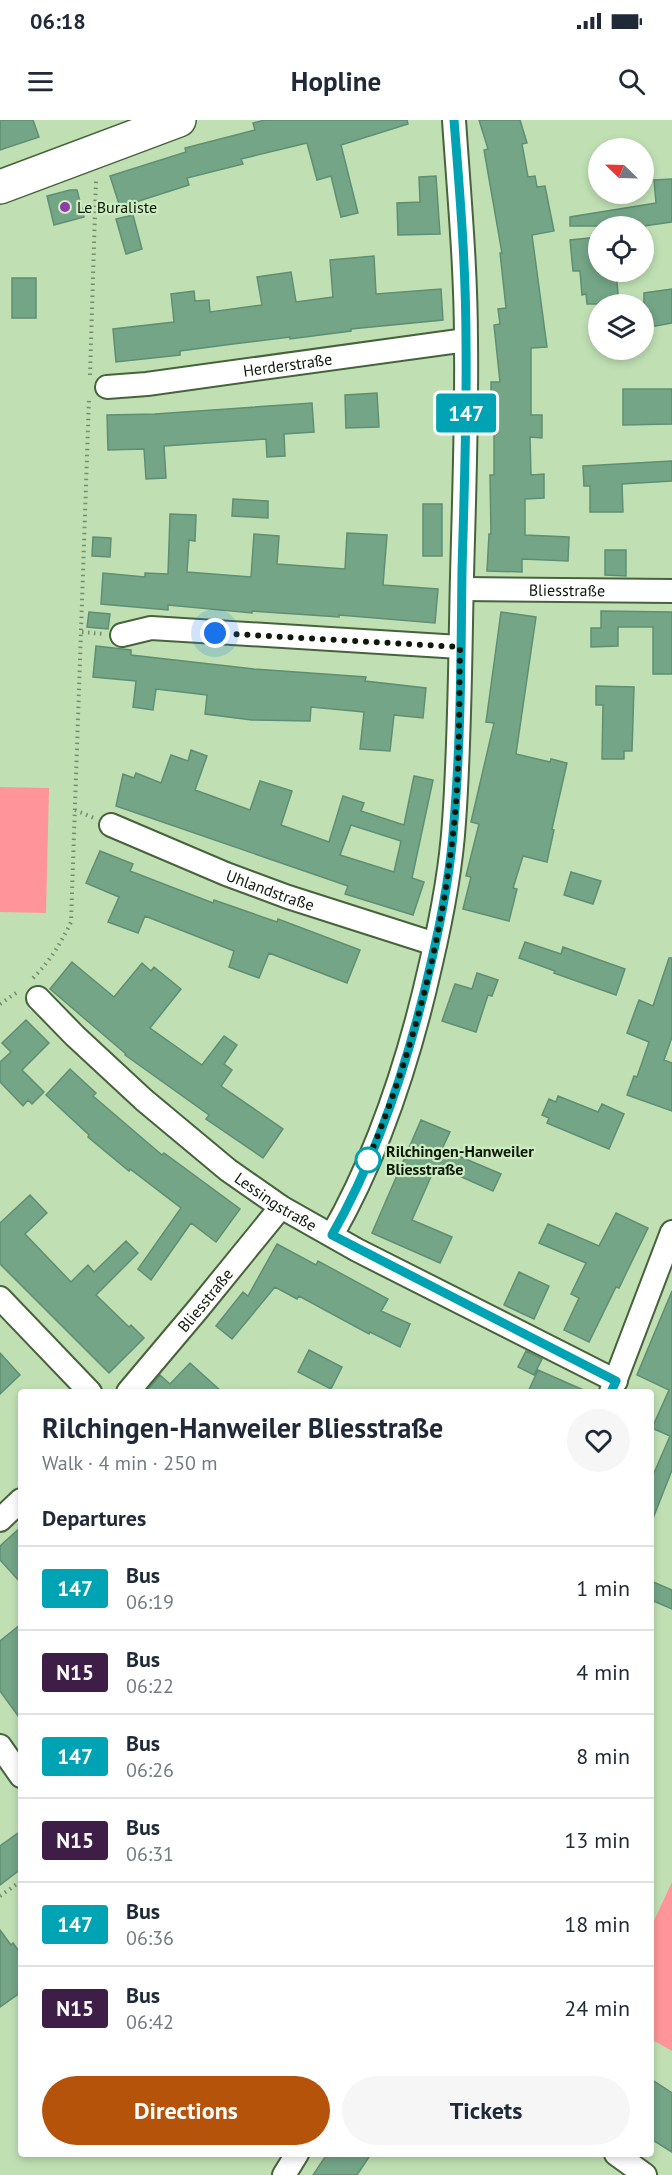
<!DOCTYPE html>
<meta charset="utf-8">
<style>
body{margin:0;font-family:"PT Sans",sans-serif;background:#f6f6f7;color:#1f2937;height:100vh;display:flex;flex-direction:column;font-size:22px;white-space:nowrap}
*{box-sizing:border-box;margin:0}
p{font-size:20px;color:#747a83}
.icon{flex:none;width:33px;height:33px;fill:none;stroke:currentColor;stroke-width:2;stroke-linecap:round;stroke-linejoin:round}
.map{position:relative;flex:1;overflow:hidden}
.details{position:absolute;left:18px;top:1269px;width:636px;height:768px;display:flex;flex-direction:column;background:#fff;border-radius:6px;box-shadow:0 3px 9px #0003}
.details>*{flex:none}
.badge{padding:0 12px;border-radius:4px;font-size:21px;line-height:39px}
.needle{width:39px;rotate:293deg}
.controls{position:absolute;left:588px;top:18px;display:grid;gap:12px}
.controls a{display:grid;place-items:center;width:66px;height:66px;border-radius:50%;background:#fff;box-shadow:0 3px 9px #0003;font-size:30px}
.you{position:absolute;width:30px;height:30px;margin:-15px;border:4px solid #fff;border-radius:50%;background:#1a73e8;box-shadow:0 0 0 9px #1a73e833}
.map>.badge{position:absolute;translate:-50% -50%;box-shadow:0 0 0 3px #fff}
h2{padding:0 24px;font-size:22px;line-height:54px}
.round{display:grid;place-items:center;flex:none;width:63px;height:63px;border-radius:32px;background:#f6f6f7}
.overview{display:flex;align-items:center;justify-content:space-between;height:102px;padding:0 24px}
h1{font-size:28px;font-weight:700;line-height:45px}
.action{display:flex;gap:12px;margin-top:auto;padding:12px 24px}
.action a{flex:1;height:69px;border-radius:36px;background:#b45309;color:#fff;font-size:24px;font-weight:700;line-height:69px;text-align:center}
.action a+a{background:#f6f6f7;color:#1f2937}
ul{padding:0;list-style:none}
li{display:flex;align-items:center;gap:18px;height:84px;padding:0 24px;border-top:2px solid #e0e1e3}
li div{flex:1}
li b{display:block;font-size:22px}
li em{font-style:normal}
li .badge{min-width:66px;font-weight:700;text-align:center}
.status{display:flex;justify-content:space-between;align-items:center;height:42px;padding:0 30px;background:#fff;direction:ltr}
.status svg{height:16px;fill:currentColor}
header{display:flex;justify-content:space-between;align-items:center;height:78px;padding:0 24px;background:#fff;font-size:27px;font-weight:700}
.map>svg:first-child{display:block}
.green{fill:#ff959a}
.building{fill:#74a587;stroke:#5e8f72;stroke-width:1.5;fill-rule:evenodd}
.lines{fill:none;stroke-linecap:round;stroke-linejoin:round}
.street-casing{stroke:#47633c;stroke-width:26}
.primary-casing{stroke:#47633c;stroke-width:36}
.path{stroke:#758d6d;stroke-width:4;stroke-dasharray:1.5 4.5;stroke-linecap:butt}
.street{stroke:#fff;stroke-width:22}
.primary{stroke:#fff;stroke-width:33}
.line-casing{stroke:#fff;stroke-width:14}
.line{stroke:#00a3b4;stroke-width:9}
.walk{stroke:#0d1909;stroke-width:6;stroke-dasharray:0 10.8}
.poi-dot{fill:#8f3ba9;stroke:#cdedc1;stroke-width:2}
.stop-dot{fill:#fff;stroke:#00a3b4;stroke-width:3}
.labels{text-anchor:middle;stroke-width:4.5;stroke-linejoin:round;paint-order:stroke}
.poi-label{font-size:16px;fill:#0d1909;stroke:#cdedc1;text-anchor:start}
.street-label{font-size:16px;fill:#0d1909;stroke:#cdedc1}
.stop-label{font-size:16px;font-weight:bold;fill:#0d1909;stroke:#cdedc1;text-anchor:start}
</style>
<div class="status"><b>06:18</b><svg viewBox="0 0 49 12"><path d="M0 12V9h3v3zM5 12V6h3v6zM10 12V3h3v9zM15 12V0h3v12zM26 1h20v11H26zM47 4h2v5h-2z"/></svg></div>
<header><svg class="icon" aria-label="menu" viewBox="0 0 24 24"><path d="M4 6h16M4 12h16M4 18h16"/></svg>Hopline<svg class="icon" aria-label="search" viewBox="0 0 24 24"><circle cx="10" cy="10" r="6"/><path d="M15 15l6 6"/></svg></header>
<div class="map">
<svg width="672" height="2055" viewBox="0 0 672 2055">
<rect width="100%" height="100%" fill="#c0e0b4"/>
<path class="green" d="M0,667L49,668L46,793L0,792Z
M672,1762V1931L651,1919V1807Z"/>
<path class="building" d="M0,0H33L39,17L0,30Z
M265,0H407L408,4L341,25L358,93L341,97L331,56L317,60L307,23L241,39L243,44L187,58L189,65L120,87L110,56L186,32L185,28L255,10L253,3Z
M479,0H520L527,23L522,24L528,57L535,56L537,67L545,66L554,111L532,115L547,227L531,228V295H542V318L530,317L531,355L544,354V378L525,379V415L569,417L568,441L522,439V452L487,451L489,414H491L490,355H494V281H491V262H500L494,205L500,204L498,189L506,188L500,133H502L484,30L488,29Z
M436,56L440,114L398,115L397,83L420,82L419,57Z
M672,59V102L644,106H570V97L656,83L654,60Z
M70,70H77L84,97L54,105L47,76Z
M133,95L142,129L126,134L116,99Z
M598,117V152H616L619,184H587L586,174L582,175L580,151H573L570,120Z
M374,136L376,174L441,169L443,200L351,209V211L290,219V217L233,224L180,231V235L116,242L113,209L174,202L171,174L194,171L195,181L209,180L210,192L262,185L257,157L291,152L296,182L333,177L330,140Z
M12,158H36V198H12Z
M672,169V203L644,208V173Z
M623,269H672V304L623,305Z
M377,273L379,307L346,308L345,275Z
M312,283L314,312L284,314L285,336L267,337L266,319L164,326L166,358L146,359L144,329L108,330L107,295L155,294Z
M672,341V361L622,364L623,392H590V366H584L583,346Z
M233,379L268,381V398L232,396Z
M423,384H442V436H423Z
M170,394L196,395L195,421L189,420L187,452L251,457L254,414L279,416L277,444L345,449L347,413L387,415L383,465L438,469L435,503L339,495V497L252,491V493L168,485V490L101,484L103,453L145,457V453L168,454Z
M93,417L111,418L110,437L92,436Z
M605,430H626V456L605,455Z
M601,491L672,492V554H653V507H618V526L591,527V508H601Z
M89,492L110,494L108,509L87,507Z
M501,492L536,497L516,634L550,642L551,639L567,643L552,709L554,710L547,742L523,736L513,768L517,769L509,801L463,789L471,757L466,756L479,704L471,702L494,603L486,602Z
M96,526L131,530V535L254,549L366,557L365,561L426,568L423,598L394,595L390,631L360,629L364,592L311,587L310,601L252,600L205,594L207,575L156,569L153,590L133,587L136,561L93,557Z
M596,566L634,567L632,631H624V639H602L603,585H596Z
M191,630L207,636L195,670L250,690L260,661L292,671L281,705L329,722L343,676L364,683L361,691L404,705L414,656L433,660L412,758L424,762L413,795L345,774L348,766L116,686L123,654L134,658L136,653L161,663L171,635L188,641ZM351,705L401,721L394,752L340,735Z
M100,731L133,744L130,751L213,783L214,780L277,802L278,799L360,830L347,863L269,833L259,858L229,847L234,831L145,796L138,813L108,802L119,777L86,763Z
M571,752L601,761L593,784L564,775Z
M525,822L561,834L563,827L625,849L616,875L554,853L555,851L519,838Z
M669,838H672V917L664,940L672,943V991L627,975L634,956L637,957L649,922L627,913L639,880L653,886Z
M72,842L114,877L142,843L151,851L154,847L181,869L150,908L202,945L224,916L237,925L224,944L232,950L221,966L283,1009L263,1038L206,999L209,995L125,935L126,934L50,869Z
M477,853L498,860L492,876L488,875L476,912L442,901L455,864L472,869Z
M26,900L49,923L22,950L44,972L32,984L28,980L23,986L0,962V942L11,932L2,923Z
M70,949L96,973L93,976L162,1035L164,1033L240,1089L216,1122L191,1103L151,1160L138,1149L181,1088L130,1049L129,1051L88,1017L89,1015L46,975Z
M558,976L598,992L602,984L624,994L609,1029L547,1003L549,998L542,995L549,979L556,982Z
M421,1000L450,1012L442,1029L501,1054L493,1071L446,1050L433,1052L412,1100L452,1117L440,1143L372,1113Z
M30,1075L47,1093L25,1114L71,1162L88,1145L94,1152L126,1121L138,1133L96,1175L129,1207L131,1205L144,1218L109,1253L0,1144V1103Z
M616,1093L648,1108L619,1168L616,1167L589,1222L564,1210L579,1178L571,1174L586,1143L539,1123L548,1104L599,1126Z
M277,1124L316,1145L318,1141L388,1179L381,1191L410,1204L400,1227L370,1212L369,1214L299,1176L297,1179L275,1167L232,1219L216,1206L243,1172L248,1176Z
M519,1152L549,1166L534,1199L504,1185Z
M672,1171V1350L652,1401L651,1360L670,1316L652,1308L669,1270L637,1255Z
M309,1230L342,1247L331,1269L298,1252Z
M526,1231L542,1239L534,1255L518,1247Z
M0,1233L20,1255L0,1274Z
M190,1243L222,1272H146L160,1255L170,1264Z
M538,1250L588,1272H528Z
M21,1407V1463L0,1440V1426Z
M651,1461L672,1470V1489L651,1480Z
M21,1504V1600L0,1571V1521Z
M21,1711V1749L0,1765V1726Z
M0,1810L11,1825L13,1823L21,1834V1872L0,1887Z
M651,1959L672,1973V2032L651,2019Z
M327,2034H371L357,2055H313Z"/>
<g class="lines">
<defs>
<g id="street">
<path id="s1" d="M107,267L147,264L466,220"/>
<path id="s2" d="M462,469L672,471"/>
<path d="M122,515L151,508L460,527"/>
<path id="s3" d="M111,705L226,754L288,777L435,824"/>
<path id="s4" d="M38,878L75,916L144,980L228,1050L281,1087L357,1130L616,1261"/>
<path d="M332,1115C380,1031 410,937 431,843C442,796 451,749 454,702C460,620 460,538 462,456C464,378 467,300 466,222C466,148 459,74 454,0"/>
<path d="M0,1178L90,1272"/>
<path id="s5" d="M128,1272L198,1189L281,1087"/>
<path d="M611,1272L672,1112"/>
<path d="M0,1400L21,1380"/>
<path d="M0,1626L21,1656"/>
<path d="M616,2034L645,2055"/>
<path d="M284,2055L297,2034"/>
</g>
<path id="primary" d="M0,67L179,0"/>
</defs>
<use href="#street" class="street-casing"/>
<use href="#primary" class="primary-casing"/>
<path class="path" d="M90,255L96,59
M82,512L103,514
M75,690L94,698
M33,858C50,841 61,823 71,802L89,278
M0,884L19,871
M0,1776L21,1761"/>
<use href="#street" class="street"/>
<use href="#primary" class="primary"/>
</g>
<g class="lines">
<defs>
<path id="line" d="M454,0C460,74 466,148 466,222C467,298 464,375 462,451C461,534 461,618 454,702C451,749 442,796 431,843C410,936 380,1031 332,1115L616,1261L611,1272"/>
</defs>
<use href="#line" class="line-casing"/>
<use href="#line" class="line"/>
<path class="walk" d="M215,513L460,527C459,586 460,646 454,705C442,822 413,932 368,1040"/>
</g>
<circle class="poi-dot" cx="65" cy="87" r="6"/>
<circle class="stop-dot" cx="368" cy="1040" r="12"/>
<g class="labels">
<g class="poi-label">
<text x="77" y="93">Le Buraliste</text>
</g>
<g class="street-label">
<text dy="6" stroke="none"><textPath href="#s1" startOffset="182">Herderstraße</textPath></text>
<text dy="6" stroke="none"><textPath href="#s2" startOffset="105">Bliesstraße</textPath></text>
<text dy="6" stroke="none"><textPath href="#s3" startOffset="172">Uhlandstraße</textPath></text>
<text dy="6" stroke="none"><textPath href="#s4" startOffset="314">Lessingstraße</textPath></text>
<text dy="6" stroke="none"><textPath href="#s5" startOffset="120">Bliesstraße</textPath></text>
</g>
<g class="stop-label">
<text x="386" y="1037">Rilchingen-Hanweiler<tspan x="386" dy="18">Bliesstraße</tspan></text>
</g>
</g>
</svg>
<div class="controls">
<a><svg class="needle" viewBox="-14 -14 28 28"><path d="M0-13l5 13h-10z" fill="#e53935"/><path d="M0 13l5-13h-10z" fill="#747a83"/></svg></a>
<a><svg class="icon" aria-label="locate" viewBox="0 0 24 24"><circle cx="12" cy="12" r="6"/><path d="M12 2v4M12 18v4M2 12h4M18 12h4"/></svg></a>
<a><svg class="icon" aria-label="layers" viewBox="0 0 24 24"><path d="M12 4l9 5-9 5-9-5zM3 14l9 5 9-5"/></svg></a>
</div>
<div class="you" style="left:215px;top:513px"></div>
<b class="badge" style="left:466px;top:293px;background:#00a3b4;color:#fff">147</b>
<section class="details">
<div class="overview"><div><h1>Rilchingen-Hanweiler Bliesstraße</h1><p>Walk · 4 min · 250 m</p></div><a class="round"><svg class="icon" aria-label="heart" viewBox="0 0 24 24"><path d="M12 20l-8-8c-3-5 5-10 8-4 3-6 11-1 8 4z"/></svg></a></div>
<h2>Departures</h2>
<ul>
<li><span class="badge" style="background:#00a3b4;color:#fff">147</span><div><b>Bus</b><p>06:19</p></div><em>1 min</em></li>
<li><span class="badge" style="background:#3e1d47;color:#fff">N15</span><div><b>Bus</b><p>06:22</p></div><em>4 min</em></li>
<li><span class="badge" style="background:#00a3b4;color:#fff">147</span><div><b>Bus</b><p>06:26</p></div><em>8 min</em></li>
<li><span class="badge" style="background:#3e1d47;color:#fff">N15</span><div><b>Bus</b><p>06:31</p></div><em>13 min</em></li>
<li><span class="badge" style="background:#00a3b4;color:#fff">147</span><div><b>Bus</b><p>06:36</p></div><em>18 min</em></li>
<li><span class="badge" style="background:#3e1d47;color:#fff">N15</span><div><b>Bus</b><p>06:42</p></div><em>24 min</em></li>
</ul>
<div class="action"><a>Directions</a><a>Tickets</a></div>
</section>
</div>
